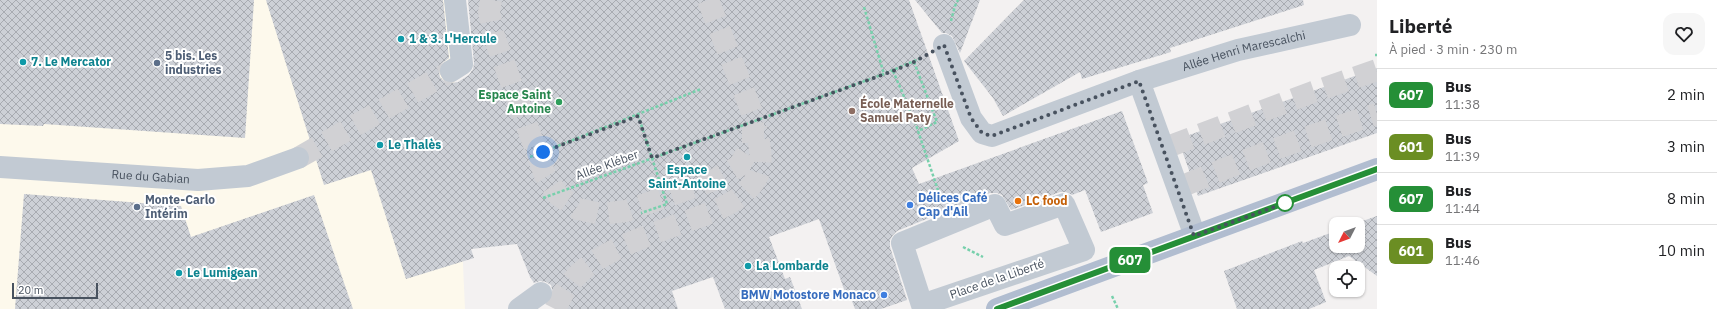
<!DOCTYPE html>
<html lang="fr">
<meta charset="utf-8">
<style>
body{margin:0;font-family:"IBM Plex Sans",sans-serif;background:#f6f6f6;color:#202124;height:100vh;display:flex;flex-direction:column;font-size:15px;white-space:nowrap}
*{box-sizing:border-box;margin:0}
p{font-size:13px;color:#757577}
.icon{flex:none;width:22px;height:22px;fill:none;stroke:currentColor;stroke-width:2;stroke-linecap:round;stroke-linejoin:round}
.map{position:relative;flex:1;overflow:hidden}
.panel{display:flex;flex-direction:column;background:#fff;width:340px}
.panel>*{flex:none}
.badge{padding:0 8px;border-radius:6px;font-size:14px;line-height:26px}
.needle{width:26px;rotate:228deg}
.controls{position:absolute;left:1329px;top:217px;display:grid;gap:8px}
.controls a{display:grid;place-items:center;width:36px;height:36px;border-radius:8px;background:#fff;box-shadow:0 1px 3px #0004;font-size:20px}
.scale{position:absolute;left:12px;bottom:10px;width:86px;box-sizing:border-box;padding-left:4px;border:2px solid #48525f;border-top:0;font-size:11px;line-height:14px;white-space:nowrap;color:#48525f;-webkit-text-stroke:3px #fff;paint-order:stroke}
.you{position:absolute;width:20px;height:20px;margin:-10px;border:3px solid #fff;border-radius:50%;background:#1a73e8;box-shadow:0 0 0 6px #1a73e833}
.map>.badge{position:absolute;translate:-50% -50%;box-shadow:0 0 0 2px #fff}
.round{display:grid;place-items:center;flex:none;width:42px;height:42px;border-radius:12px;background:#f6f6f6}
.head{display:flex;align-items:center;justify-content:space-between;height:68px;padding:0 12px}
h1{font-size:19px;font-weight:700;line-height:30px}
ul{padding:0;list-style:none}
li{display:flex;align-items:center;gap:12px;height:52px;padding:0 12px;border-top:1px solid #e0e0e0}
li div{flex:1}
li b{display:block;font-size:15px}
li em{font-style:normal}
li .badge{min-width:44px;font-weight:700;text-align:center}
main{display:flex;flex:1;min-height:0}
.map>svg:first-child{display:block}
.commercial{fill:#fdf9ec}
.building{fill:url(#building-cross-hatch)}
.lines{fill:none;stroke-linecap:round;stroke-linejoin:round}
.minor-tunnel{stroke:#d1d1d4;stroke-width:22;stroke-dasharray:22 11;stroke-linecap:butt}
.path{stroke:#77d0ac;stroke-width:2.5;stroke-dasharray:3 2;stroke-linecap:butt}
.minor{stroke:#c2cad3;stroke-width:22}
.major{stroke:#b1bdd0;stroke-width:22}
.line-casing{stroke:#fff;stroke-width:9}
.line{stroke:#258f37;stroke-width:6}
.walk{stroke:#48525f;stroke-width:4;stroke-dasharray:0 7.2}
.culture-dot{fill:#0f9aa8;stroke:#fff;stroke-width:1.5}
.service-dot{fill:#5c6f8a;stroke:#fff;stroke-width:1.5}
.leisure-dot{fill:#2e9e5b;stroke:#fff;stroke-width:1.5}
.education-dot{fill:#8d6e63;stroke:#fff;stroke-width:1.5}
.food-dot{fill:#e8710a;stroke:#fff;stroke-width:1.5}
.stop-dot{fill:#fff;stroke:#258f37;stroke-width:2}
.shop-dot{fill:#3f7fe0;stroke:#fff;stroke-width:1.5}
.labels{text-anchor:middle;stroke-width:4;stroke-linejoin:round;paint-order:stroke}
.culture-label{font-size:12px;font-weight:bold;fill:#0d838f;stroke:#fff;text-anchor:start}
.street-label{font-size:12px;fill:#48525f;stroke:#fff}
.service-label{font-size:12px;font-weight:bold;fill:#4e5e75;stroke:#fff;text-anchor:start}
.leisure-label{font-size:12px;font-weight:bold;fill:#27864d;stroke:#fff;text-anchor:end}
.education-label{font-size:12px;font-weight:bold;fill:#785e54;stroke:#fff;text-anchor:start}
.shop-label{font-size:12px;font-weight:bold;fill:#366cbe;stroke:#fff;text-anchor:start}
.food-label{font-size:12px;font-weight:bold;fill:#c56008;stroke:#fff;text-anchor:start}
</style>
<main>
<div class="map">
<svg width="1377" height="309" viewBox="0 0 1377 309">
<defs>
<pattern id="building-cross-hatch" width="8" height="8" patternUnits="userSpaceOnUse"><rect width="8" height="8" fill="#cdd0d6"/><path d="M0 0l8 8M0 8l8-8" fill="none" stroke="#a8abb1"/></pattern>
</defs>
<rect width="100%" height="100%" fill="#f3f1f1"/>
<path class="commercial" d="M0,0H451L465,309H0Z"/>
<path class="building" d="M0,0H254L245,138L44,124L43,126L0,124Z
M266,0H443L449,58L440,65L439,72L440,77L445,82L451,83L458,82L469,75L473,69L474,63L468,0H909L959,141L912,168L919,184L1122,111L1148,183L1143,185L1153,213L1101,232L1085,190L1072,195L1066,192H1060L1011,210L1002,195L997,193H990L897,231L893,235L890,240V247L907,300L881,309H855L848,291L845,292L819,219L769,237L785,279L790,277L802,309H725L713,277L672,291L678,309H558L550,301L553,292L551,285L546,282L540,281L534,283L530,277L517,244L471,249L474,258L406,279L371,170L324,185Z
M915,0H980L960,53L952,36L946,33H942Z
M1024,0H1303L1304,5L1170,48L1171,52L1082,79L1080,72L1003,116L993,98L964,61Z
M1377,68V133L1198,196L1178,139Z
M24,194L181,206L191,237L314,195L353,309H15Z
M1377,216V276L1349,256L1314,270L1326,302L1309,309H1237L1224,271L1302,241L1303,243L1336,231V246H1358V224H1354Z"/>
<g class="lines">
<path class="minor-tunnel" d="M491,0L489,12L494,36L545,175L558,195L578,209L601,214L626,211L714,180L739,166L753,143V115L708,0
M1170,146L1313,92L1377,70
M298,158L451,71
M1185,185C1248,159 1312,134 1377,114
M555,309C560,299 565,289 572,281C596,251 658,232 693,219C716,211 743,201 756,179C765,163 759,145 756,128"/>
<path class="path" d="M864,7L884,74
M951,21L955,6L958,0
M1375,55H1377
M914,62L937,122L918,131
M893,71L915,122L941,199
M638,115L667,204L641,213
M530,157L701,89
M543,198L884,74L921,58
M963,247L983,257
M1112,296L1118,309"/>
<g class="minor">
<path d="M944,45L971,118L982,133L992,136L1139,81"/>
<path d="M451,71L462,64L455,0"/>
<path id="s1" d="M0,167L198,180L248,176L298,158"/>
<path d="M1064,204L1084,250L922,305L902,243L995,205L1005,225Z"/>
<path id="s2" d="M1195,236L1139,81L1238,50L1350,25"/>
<path d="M519,309L541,293"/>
</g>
<path class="major" d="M997,309L1377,169"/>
</g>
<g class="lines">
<defs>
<path id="line" d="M997,309L1377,169"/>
</defs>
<use href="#line" class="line-casing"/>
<use href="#line" class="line"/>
<path class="walk" d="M543,152L638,116L652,158L893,71L914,62L944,45L971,118L982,133L992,136L1139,81L1194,236L1285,203"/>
</g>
<g class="culture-dot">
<circle cx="401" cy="39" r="4"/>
<circle cx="23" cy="62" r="4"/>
<circle cx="380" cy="145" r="4"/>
<circle cx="687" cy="157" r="4"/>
<circle cx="748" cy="266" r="4"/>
<circle cx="179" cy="273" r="4"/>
</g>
<g class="service-dot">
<circle cx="157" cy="63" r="4"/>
<circle cx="137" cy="207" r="4"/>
</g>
<circle class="leisure-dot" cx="559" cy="102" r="4"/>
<circle class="education-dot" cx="852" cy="111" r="4"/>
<circle class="food-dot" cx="1018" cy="201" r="4"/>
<circle class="stop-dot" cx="1285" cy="203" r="8"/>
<g class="shop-dot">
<circle cx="910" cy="205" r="4"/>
<circle cx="884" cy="295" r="4"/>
</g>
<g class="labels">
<g class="culture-label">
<text x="409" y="43">1 &amp; 3. L'Hercule</text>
<text x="31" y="66">7. Le Mercator</text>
<text x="388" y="149">Le Thalès</text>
<text x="687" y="174" text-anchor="middle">Espace<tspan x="687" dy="14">Saint-Antoine</tspan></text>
<text x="756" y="270">La Lombarde</text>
<text x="187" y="277">Le Lumigean</text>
</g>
<g class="street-label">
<text dy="4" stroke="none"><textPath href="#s2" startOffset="274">Allée Henri Marescalchi</textPath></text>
<text transform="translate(607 165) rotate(-20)" y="4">Allée Kléber</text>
<text dy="4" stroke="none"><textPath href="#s1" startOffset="151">Rue du Gabian</textPath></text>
<text transform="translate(997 279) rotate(-19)" y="4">Place de la Liberté</text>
</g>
<g class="service-label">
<text x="165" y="60">5 bis. Les<tspan x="165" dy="14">industries</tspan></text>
<text x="145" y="204">Monte-Carlo<tspan x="145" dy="14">Intérim</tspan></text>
</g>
<g class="leisure-label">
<text x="551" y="99">Espace Saint<tspan x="551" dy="14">Antoine</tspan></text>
</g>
<g class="education-label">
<text x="860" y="108">École Maternelle<tspan x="860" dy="14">Samuel Paty</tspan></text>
</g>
<g class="shop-label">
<text x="918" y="202">Délices Café<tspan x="918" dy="14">Cap d'Ail</tspan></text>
<text x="876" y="299" text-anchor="end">BMW Motostore Monaco</text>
</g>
<g class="food-label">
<text x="1026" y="205">LC food</text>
</g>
</g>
</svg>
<div class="controls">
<a><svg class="needle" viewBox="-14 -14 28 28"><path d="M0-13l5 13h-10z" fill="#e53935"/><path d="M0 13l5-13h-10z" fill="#757577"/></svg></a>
<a><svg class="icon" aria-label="locate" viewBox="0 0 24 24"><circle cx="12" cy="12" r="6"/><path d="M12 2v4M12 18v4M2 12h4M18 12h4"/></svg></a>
</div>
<div class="scale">20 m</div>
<div class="you" style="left:543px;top:152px"></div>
<b class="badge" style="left:1130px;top:260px;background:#258f37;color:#fff">607</b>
</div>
<section class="panel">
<div class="head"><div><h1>Liberté</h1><p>À pied · 3 min · 230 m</p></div><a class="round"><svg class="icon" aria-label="heart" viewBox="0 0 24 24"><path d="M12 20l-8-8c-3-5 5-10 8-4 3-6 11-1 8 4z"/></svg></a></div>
<ul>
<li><span class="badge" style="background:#258f37;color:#fff">607</span><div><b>Bus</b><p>11:38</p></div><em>2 min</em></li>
<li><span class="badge" style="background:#6b8e23;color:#fff">601</span><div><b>Bus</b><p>11:39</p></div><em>3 min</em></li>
<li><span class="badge" style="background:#258f37;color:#fff">607</span><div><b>Bus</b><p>11:44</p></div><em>8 min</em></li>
<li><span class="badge" style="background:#6b8e23;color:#fff">601</span><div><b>Bus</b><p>11:46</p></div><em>10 min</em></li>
</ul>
</section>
</main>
